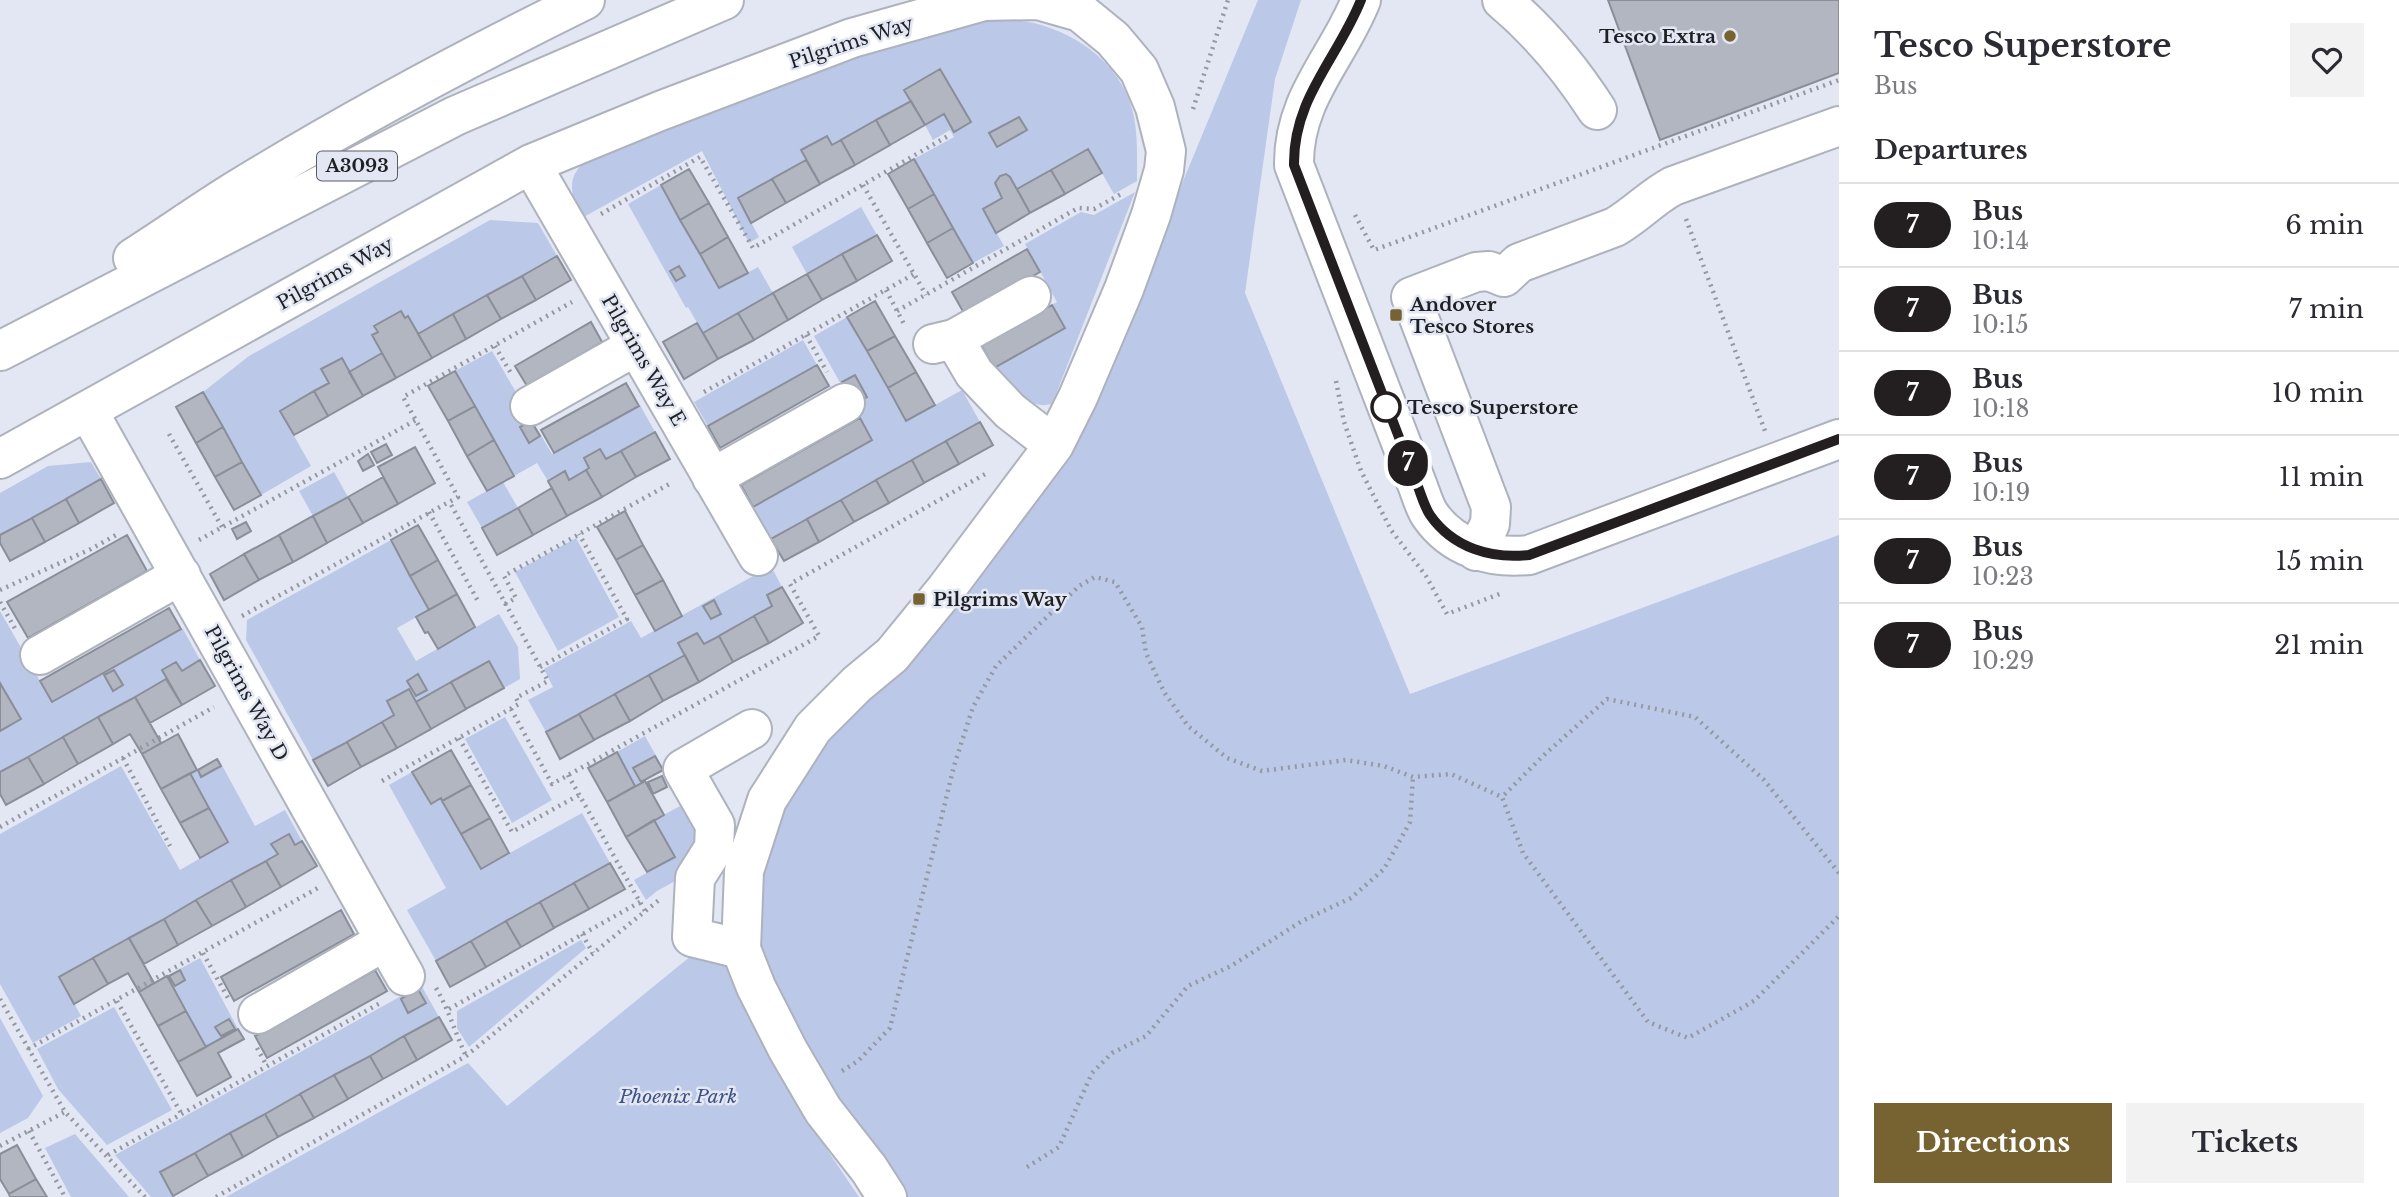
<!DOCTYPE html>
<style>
body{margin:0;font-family:"Libre Baskerville",serif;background:#f2f2f3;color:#2b2b33;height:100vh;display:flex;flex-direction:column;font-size:26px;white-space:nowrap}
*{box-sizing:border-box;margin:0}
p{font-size:23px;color:#7c7c81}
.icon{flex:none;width:38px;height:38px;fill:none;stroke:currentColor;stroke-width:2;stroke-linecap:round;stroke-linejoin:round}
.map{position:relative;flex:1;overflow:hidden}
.drawer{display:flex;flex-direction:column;background:#fff;width:560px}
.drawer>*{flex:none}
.badge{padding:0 14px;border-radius:23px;font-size:24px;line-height:46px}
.map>.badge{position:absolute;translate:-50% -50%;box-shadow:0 0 0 4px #fff}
h2{padding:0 35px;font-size:26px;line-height:63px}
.round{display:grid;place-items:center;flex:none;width:74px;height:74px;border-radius:0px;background:#f2f2f3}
.overview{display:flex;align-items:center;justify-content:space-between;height:119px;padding:0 35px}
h1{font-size:33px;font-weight:800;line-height:52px}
.cta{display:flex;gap:14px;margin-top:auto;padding:14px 35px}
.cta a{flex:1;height:80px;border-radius:0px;background:#776332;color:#fff;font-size:28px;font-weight:800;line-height:80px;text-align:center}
.cta a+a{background:#f2f2f3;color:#2b2b33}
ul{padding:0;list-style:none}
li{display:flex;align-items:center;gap:21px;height:84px;padding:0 35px;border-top:2px solid #e1e1e2}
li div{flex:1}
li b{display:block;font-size:26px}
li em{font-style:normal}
li .badge{min-width:77px;font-weight:700;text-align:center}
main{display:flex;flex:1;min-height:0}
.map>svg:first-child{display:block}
.green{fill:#bbc8e8}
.building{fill:#b1b6c1;stroke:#898e99;stroke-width:2}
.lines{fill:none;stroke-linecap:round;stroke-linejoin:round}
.minor-casing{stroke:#adb2bd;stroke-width:42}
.major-casing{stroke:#adb2bd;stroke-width:42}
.path{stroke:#9498a0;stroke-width:4.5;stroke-dasharray:2 5;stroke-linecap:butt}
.minor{stroke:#fff;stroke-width:38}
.major{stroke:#fff;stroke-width:38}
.line-casing{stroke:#fff;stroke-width:16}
.line{stroke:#231f20;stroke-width:10}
.poi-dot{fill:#776332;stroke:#e2e7f3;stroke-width:2.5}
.stop-dot{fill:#fff;stroke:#231f20;stroke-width:3.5}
.labels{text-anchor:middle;stroke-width:5;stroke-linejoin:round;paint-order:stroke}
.shield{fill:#e2e7f3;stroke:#595c62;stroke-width:2}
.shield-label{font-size:18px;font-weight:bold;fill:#1e2024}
.poi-label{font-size:19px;font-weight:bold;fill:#1e2024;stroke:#e2e7f3;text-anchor:start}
.street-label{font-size:19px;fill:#1e2024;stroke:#e2e7f3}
.stop-label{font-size:19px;font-weight:bold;fill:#1e2024;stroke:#e2e7f3;text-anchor:start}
.park-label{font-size:19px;font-style:italic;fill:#3f5184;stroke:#e2e7f3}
</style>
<main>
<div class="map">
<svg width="1839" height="1197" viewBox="0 0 1839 1197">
<rect width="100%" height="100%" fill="#e2e7f3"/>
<path class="green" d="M1258,0H1301L1275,79L1245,293L1410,694L1839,535V1197H901L822,1084L751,931L758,855L819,747L1076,440Z
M991,19C1005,20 1020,20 1034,23C1081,35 1124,67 1134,117C1138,138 1137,160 1137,181L1114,194L1088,149L1017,189L1010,177L1006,174L1000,176L995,183L1002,198L983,209L1004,246L973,263L914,159L954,137L950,130L933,140L925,125L944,114L955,132L970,122L940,69L911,101L832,145L827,136L801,150L806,160L738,198L759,237L749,243L702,151L582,218C567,187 567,175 594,153L929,29Z
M661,185L719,288L758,267L773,293L703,333L688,307L686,308L628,204Z
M1135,192L1056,394L1051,404C1027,411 1009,384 994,368L1065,328L1052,305L1057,302L1025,244L1081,212L1094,215Z
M861,207L877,235L807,274L792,247Z
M490,220L538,223L557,256L418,334L409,316L405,318L401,311L374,326L378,332L372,336L382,353L349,372L341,358L321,369L329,383L280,411L311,466L261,495L203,392L249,356Z
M847,317L906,421L962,390L980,422L771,539L753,507L872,440L814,336Z
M803,340L817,365L708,426L694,402Z
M492,351L552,454L640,405L655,432L606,459L600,449L584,458L589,468L569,480L564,471L548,481L537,463L514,476L455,371Z
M91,462L101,479L0,535V493L48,466Z
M334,472L348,497L313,516L299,491Z
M503,482L518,508L482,528L467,502Z
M576,538L619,617L558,651L515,572Z
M391,540L429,610L397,628L416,661L499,614L518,647L520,679L504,688L489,661L416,702L408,689L387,701L394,715L313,760L246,640L247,620Z
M771,566L782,587L767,595L772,606L704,644L697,633L678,643L685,655L546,732L528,700L553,687L544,669L631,621L641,638Z
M0,611L52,702L181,629H183L200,660L182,671L176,662L162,670L166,679L0,772V731L21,719L0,682Z
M505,717L552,800L512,823L465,739Z
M645,736L664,770L635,786L617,752Z
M218,758L255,826L285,810L302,841L295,845L272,844L278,854L60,977L81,1016L33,1043L0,984V834L121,766L180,870L228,842L190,773Z
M412,772L430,804L441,798L481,869L582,813L610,863L436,961L407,910L446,888L389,785Z
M684,804L706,844L677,880L657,891L646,900L634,880L675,857L654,820Z
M713,938L791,1096L859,1197H226L468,1063L507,1106Z
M581,940L586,948L469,1047L457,1028V1011Z
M200,958L238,1029L206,1047L167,976Z
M421,985L439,1017L160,1172L174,1197H151L115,1155Z
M114,1007L172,1110L107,1145L58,1089L37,1049Z
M0,1018L43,1096L28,1118L0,1133Z
M75,1134L129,1197H71L45,1148Z"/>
<path class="building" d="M1608,0H1839V73L1660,140Z
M940,69L971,122L954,132L944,114L925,125L904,90Z
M911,101L925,125L890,145L876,120Z
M1019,117L1027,130L997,147L989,133Z
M876,120L890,145L855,165L841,140Z
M827,136L832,145L841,140L855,165L820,184L801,150Z
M1088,149L1102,173L1065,194L1051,170Z
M914,159L934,194L908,209L888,174Z
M806,160L820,184L786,203L772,179Z
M689,169L709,203L680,220L661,185Z
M1051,170L1065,194L1030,213L1017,189Z
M1006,174L1010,177L1030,213L996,233L983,209L1002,198L995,183L1000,176Z
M772,179L786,203L751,223L738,198Z
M934,194L953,228L927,243L908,209Z
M709,203L728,237L700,254L680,220Z
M953,228L973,263L947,278L927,243Z
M877,235L892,261L857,281L842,254Z
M728,237L748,273L719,288L700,254Z
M1027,249L1040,272L965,315L952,292Z
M842,254L857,281L822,300L807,274Z
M557,256L571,280L536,300L522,276Z
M679,266L685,276L676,281L670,271Z
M807,274L822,300L788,320L773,293Z
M522,276L536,300L501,319L487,295Z
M773,293L788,320L754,340L738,313Z
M487,295L501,319L466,339L453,314Z
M875,301L895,336L867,351L847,317Z
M1052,305L1065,328L994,368L981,345Z
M401,311L405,318L408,316L432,358L396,378L372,335L378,332L374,326Z
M738,313L754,340L718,359L703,333Z
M453,314L466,339L432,358L418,334Z
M591,322L602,342L527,386L515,366Z
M697,323L718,359L684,379L663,342Z
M895,336L916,372L888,388L867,351Z
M382,353L396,378L363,396L349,372Z
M342,358L363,396L328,416L314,391L329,383L321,369Z
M817,365L829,386L720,448L708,426Z
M455,371L475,406L448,421L428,386Z
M916,372L935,405L906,421L888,388Z
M855,375L867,397L854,404L842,382Z
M626,383L639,406L554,453L541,430Z
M314,391L328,416L294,435L280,411Z
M203,392L223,427L196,443L176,407Z
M475,406L494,440L467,456L448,421Z
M860,418L872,440L753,507L741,485Z
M531,421L540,436L529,443L520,427Z
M980,422L993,445L959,464L946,441Z
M223,427L242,462L215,477L196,443Z
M655,432L670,459L636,477L621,451Z
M494,440L514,476L487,491L467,456Z
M946,441L959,464L924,483L912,460Z
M386,444L392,455L377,463L371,452Z
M415,447L435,483L398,504L378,467Z
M600,449L606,459L621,451L636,477L602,497L586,470L589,468L584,458Z
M368,454L374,465L363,471L358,461Z
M912,460L924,483L889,503L876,480Z
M242,462L261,495L234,510L215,477Z
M586,470L602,497L567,516L548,481L565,471L569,480Z
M383,477L398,504L363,523L348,497Z
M101,479L114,503L79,523L66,499Z
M876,480L889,503L854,522L841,500Z
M552,488L567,516L533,535L518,508Z
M348,497L363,523L327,543L313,516Z
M66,499L79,523L45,542L32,518Z
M841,500L854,522L819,542L807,519Z
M518,508L533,535L497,555L482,528Z
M625,511L643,545L616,560L597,527Z
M313,516L327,543L293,562L279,535Z
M32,518L45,542L10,561L0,543V535Z
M807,519L819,542L784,561L771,539Z
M246,522L251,531L237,539L232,529Z
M418,525L438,560L410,576L391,540Z
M127,535L147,571L28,638L7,602Z
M279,535L293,562L259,580L244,554Z
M643,545L663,580L635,595L616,560Z
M244,554L259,580L224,600L210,574Z
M438,560L457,594L429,610L410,576Z
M663,580L682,616L655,631L635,595Z
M782,587L803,623L769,643L754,616L772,606L767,595Z
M457,594L475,627L438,649L428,632L425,633L416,617Z
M714,600L721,614L711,619L703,606Z
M169,608L181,629L52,702L40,681Z
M754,616L769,643L733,662L719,636Z
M697,633L704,644L719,636L733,662L699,682L678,643Z
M685,655L699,682L663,701L649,675Z
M200,660L215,686L182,705L162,670L176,662L182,671Z
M489,661L504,688L466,709L451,682Z
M114,670L123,685L113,691L104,675Z
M418,674L427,690L416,696L407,681Z
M649,675L663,701L630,721L615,694Z
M166,679L182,705L150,723L135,697Z
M451,682L466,709L431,729L416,702Z
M0,683L21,719L0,731Z
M409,689L431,729L397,748L382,722L394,715L387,701Z
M615,694L630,721L594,740L579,714Z
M135,697L161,743L142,754L130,734L113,744L98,717Z
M579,714L594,740L560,759L546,732Z
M98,717L113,744L78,764L63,737Z
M382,722L397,748L361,767L347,742Z
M178,734L197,770L161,789L142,754Z
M63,737L78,764L44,784L28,757Z
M347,742L361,767L328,786L313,760Z
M451,750L471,785L442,801L441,798L431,804L412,772Z
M617,752L635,786L607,802L588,768Z
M655,756L663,770L641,782L633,768Z
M28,757L44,784L6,805L0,794V772Z
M217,759L221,766L201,777L198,770Z
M190,773L209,808L180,823L161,789Z
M662,776L667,787L653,794L648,782Z
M645,781L664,815L626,837L607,802Z
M471,785L490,818L461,834L442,801Z
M209,808L228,842L200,858L180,823Z
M490,818L509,853L481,869L461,834Z
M654,820L675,857L647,872L626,837Z
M289,834L295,845L302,841L317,866L281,887L266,861L278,854L271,844Z
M266,861L281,887L246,907L231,880Z
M610,863L625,889L589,909L574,883Z
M231,880L246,907L212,926L196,900Z
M574,883L589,909L554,928L540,902Z
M196,900L212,926L178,945L164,919Z
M540,902L554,928L521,947L506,921Z
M341,910L354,934L234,1001L221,977Z
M164,919L178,945L144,964L129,938Z
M506,921L521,947L486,967L471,941Z
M129,938L154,983L139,992L128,973L108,984L93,958Z
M471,941L486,967L450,987L436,961Z
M93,958L108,984L74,1004L59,977Z
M180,970L185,980L175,986L169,976Z
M375,970L387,991L267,1058L255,1036Z
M167,976L186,1011L158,1026L139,992Z
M418,989L426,1003L408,1013L401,999Z
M186,1011L206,1047L178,1062L158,1026Z
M439,1017L452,1040L417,1060L404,1036Z
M229,1019L235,1029L221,1036L215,1027Z
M238,1029L244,1039L218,1053L231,1077L197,1096L178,1062Z
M404,1036L417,1060L383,1079L370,1056Z
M370,1056L383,1079L348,1099L334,1075Z
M334,1075L348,1099L314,1118L300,1094Z
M300,1094L314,1118L278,1137L265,1114Z
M265,1114L278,1137L243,1157L230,1133Z
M230,1133L243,1157L208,1176L195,1153Z
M17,1145L36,1179L9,1194L0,1179V1154Z
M195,1153L208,1176L173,1196L160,1172Z
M36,1179L47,1197H10L9,1194Z"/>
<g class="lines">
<defs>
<path id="minor" d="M1361,0C1338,58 1293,98 1294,165L1417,484C1421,494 1424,506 1430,515C1453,548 1491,559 1529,555L1839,439
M1502,0C1540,32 1570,68 1597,110
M531,164L758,556
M954,339L974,373L1010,411L1054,445
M933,344L954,339L1031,296
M530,406L636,346
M88,411L405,976
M0,459L531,164L660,111L852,38L984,1L1038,0L1080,12L1113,39L1139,70L1155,107L1166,151L1164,170L1151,215L1124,289L1078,397L1054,445L946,589L892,655L857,684L813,728L767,800L744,871L741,949L756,987L788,1050L823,1110L869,1169L887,1197
M712,478L845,403
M1476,551L1490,524L1491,507L1411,297L1476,272L1489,271L1504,277L1519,263L1615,227C1636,215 1652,197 1673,186L1839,126
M40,655L181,575
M741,949L692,937L695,878L714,848L715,825L683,769L752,729
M258,1014L385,941"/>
<path id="major" d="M133,258C169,235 204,210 240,188C351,120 467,58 585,0
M0,351L455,116L724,0"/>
</defs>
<use href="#minor" class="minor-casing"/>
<use href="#major" class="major-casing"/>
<path class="path" d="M1193,109L1228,0
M863,185L926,295
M601,214L700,157L753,248L948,136
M1355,215L1374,250L1839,80
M1686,219L1765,431
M886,290L904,324
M897,311L1078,208L1094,209L1121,194
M806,335L827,372
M495,346L512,375
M1336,381L1344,422L1361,471L1391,530L1426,576L1447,614L1502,593
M704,392L914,274
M169,434L222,527
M429,512L479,603
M199,540L416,420
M0,590L91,549L116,535
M0,602L17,632
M505,604L516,598L504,576L673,482
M242,616L458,497L403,397L572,302
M540,667L627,619L579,534
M511,709L552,784L819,636L790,584L987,473
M459,738L512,832L579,795
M123,758L170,846
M568,775L645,911
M382,781L519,704L516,698L548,681L449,501
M0,827L214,707
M1839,873L1764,780L1695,717L1607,699L1544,755L1502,797L1523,853L1648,1022L1688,1038L1754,1001L1839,916
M582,934L593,953
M203,953L228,998
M436,988C449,1010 455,1033 466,1056
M0,999L65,1112L145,1197
M117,1001L181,1113
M449,1009L640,902
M257,1048L267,1066
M28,1049L318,888
M842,1071L858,1061L890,1028L954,766L973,707L996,666L1079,586L1095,577L1115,582L1142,627L1146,653L1164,692L1188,726L1227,758L1262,771L1346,760L1384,766L1413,777L1451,774L1502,797
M29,1131L65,1197
M0,1146L65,1112
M108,1155L382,1002
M1027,1167L1059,1147L1092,1073L1112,1053L1146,1036L1188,986L1231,966L1302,921L1351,898L1384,869L1410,822L1413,777
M216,1197L466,1056L659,900"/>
<use href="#minor" class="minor"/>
<use href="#major" class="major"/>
</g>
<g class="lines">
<defs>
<path id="line" d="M1361,0C1338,58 1293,98 1294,165L1417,484C1421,494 1424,506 1430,515C1453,548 1491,559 1529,555L1839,439"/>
</defs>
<use href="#line" class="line-casing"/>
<use href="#line" class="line"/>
</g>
<g class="poi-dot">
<circle cx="1730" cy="36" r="7"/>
<rect x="1389" y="308" width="14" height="14" rx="3.5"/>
<rect x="912" y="592" width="14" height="14" rx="3.5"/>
</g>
<circle class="stop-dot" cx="1386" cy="407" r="14"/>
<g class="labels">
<rect class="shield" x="317" y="151.5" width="80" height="29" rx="5"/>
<g class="shield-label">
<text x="357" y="172">A3093</text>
</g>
<g class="poi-label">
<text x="1716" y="43" text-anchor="end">Tesco Extra</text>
<text x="1410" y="311">Andover<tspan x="1410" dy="22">Tesco Stores</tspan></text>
<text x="933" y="606">Pilgrims Way</text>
</g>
<g class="street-label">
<text transform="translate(851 42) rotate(-18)" y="7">Pilgrims Way</text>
<text transform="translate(335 273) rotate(-29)" y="7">Pilgrims Way</text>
<text transform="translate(644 360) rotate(60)" y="7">Pilgrims Way E</text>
<text transform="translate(247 693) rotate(61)" y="7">Pilgrims Way D</text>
</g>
<g class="stop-label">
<text x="1407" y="414">Tesco Superstore</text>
</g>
<g class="park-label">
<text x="678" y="1103">Phoenix Park</text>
</g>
</g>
</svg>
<b class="badge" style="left:1408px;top:463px;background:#231f20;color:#fff">7</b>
</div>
<section class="drawer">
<div class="overview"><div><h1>Tesco Superstore</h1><p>Bus</p></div><a class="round"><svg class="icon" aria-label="heart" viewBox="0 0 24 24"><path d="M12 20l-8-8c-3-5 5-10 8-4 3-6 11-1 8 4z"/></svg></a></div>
<h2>Departures</h2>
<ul>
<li><span class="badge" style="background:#231f20;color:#fff">7</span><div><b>Bus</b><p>10:14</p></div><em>6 min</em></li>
<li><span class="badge" style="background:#231f20;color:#fff">7</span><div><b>Bus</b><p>10:15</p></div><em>7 min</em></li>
<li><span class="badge" style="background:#231f20;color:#fff">7</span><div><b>Bus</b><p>10:18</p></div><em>10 min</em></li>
<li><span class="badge" style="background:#231f20;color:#fff">7</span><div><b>Bus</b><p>10:19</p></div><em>11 min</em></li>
<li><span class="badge" style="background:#231f20;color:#fff">7</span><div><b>Bus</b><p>10:23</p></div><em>15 min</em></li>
<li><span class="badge" style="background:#231f20;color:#fff">7</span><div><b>Bus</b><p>10:29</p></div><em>21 min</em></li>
</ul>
<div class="cta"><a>Directions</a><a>Tickets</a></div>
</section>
</main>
